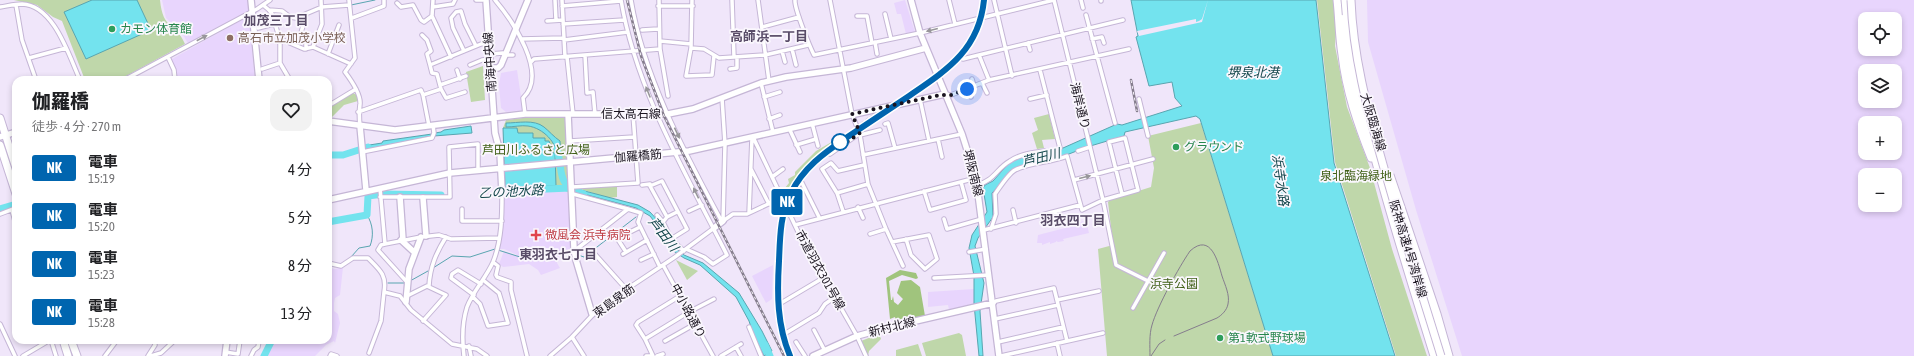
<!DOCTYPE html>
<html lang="ja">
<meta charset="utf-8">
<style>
body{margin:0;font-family:"Asap Condensed","Noto Sans JP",sans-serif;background:#f2f2f2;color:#202124;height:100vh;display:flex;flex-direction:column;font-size:15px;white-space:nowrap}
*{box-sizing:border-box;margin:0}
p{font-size:13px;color:#757577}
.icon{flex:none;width:22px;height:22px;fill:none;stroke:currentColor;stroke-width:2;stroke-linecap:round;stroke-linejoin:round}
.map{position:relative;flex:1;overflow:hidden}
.drawer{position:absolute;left:12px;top:76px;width:320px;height:268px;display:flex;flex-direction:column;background:#fff;border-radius:12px;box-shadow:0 2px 6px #0003}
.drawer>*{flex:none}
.badge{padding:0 8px;border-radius:3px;font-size:14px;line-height:26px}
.buttons{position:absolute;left:1858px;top:12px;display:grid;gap:8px}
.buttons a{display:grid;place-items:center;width:44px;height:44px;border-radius:8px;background:#fff;box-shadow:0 2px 6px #0003;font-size:20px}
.you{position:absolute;width:20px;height:20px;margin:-10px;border:3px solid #fff;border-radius:50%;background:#1a73e8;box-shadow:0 0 0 6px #1a73e833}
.map>.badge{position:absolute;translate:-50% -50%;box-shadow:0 0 0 2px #fff}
.round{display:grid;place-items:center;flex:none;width:42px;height:42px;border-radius:12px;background:#f2f2f2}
.headline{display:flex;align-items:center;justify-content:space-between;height:68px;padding:0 20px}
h1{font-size:19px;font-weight:800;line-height:30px}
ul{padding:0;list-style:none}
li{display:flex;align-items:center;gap:12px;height:48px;padding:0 20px}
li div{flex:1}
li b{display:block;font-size:15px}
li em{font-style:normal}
li .badge{min-width:44px;font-weight:700;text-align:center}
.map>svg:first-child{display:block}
.built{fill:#e8d5fd;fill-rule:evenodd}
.green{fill:#bfd7aa}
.forest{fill:#a0c47d}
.water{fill:#73e3ee;stroke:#59a5b0}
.pier{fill:#f0e6fa}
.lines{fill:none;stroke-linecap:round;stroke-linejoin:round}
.stream{stroke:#59a5b0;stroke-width:1}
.river{stroke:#73e3ee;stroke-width:7}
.street-tunnel{stroke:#d0c7d9;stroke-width:3.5;stroke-dasharray:3.5 2;stroke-linecap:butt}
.street-casing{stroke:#c5b6d6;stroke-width:5.5}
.secondary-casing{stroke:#c5b6d6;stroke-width:8}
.primary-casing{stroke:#c5b6d6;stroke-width:8}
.highway-casing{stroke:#c5b6d6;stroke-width:9}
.street{stroke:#fff;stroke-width:3.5}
.secondary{stroke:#fff;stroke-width:5.5}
.primary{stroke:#fff;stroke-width:6}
.highway{stroke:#fff;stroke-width:7}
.tram{stroke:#857d8d;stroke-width:1}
.rail-casing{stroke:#857d8d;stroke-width:2.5}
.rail{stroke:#faf7fd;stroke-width:1;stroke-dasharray:3;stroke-linecap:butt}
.highway-bridge-casing{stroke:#c5b6d6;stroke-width:9;stroke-linecap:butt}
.highway-bridge{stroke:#fff;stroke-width:7}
.oneway{fill:#98969b}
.line-casing{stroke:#fff;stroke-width:9}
.line{stroke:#0065af;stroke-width:6}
.walk{stroke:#1b1520;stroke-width:4;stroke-dasharray:0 7.2}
.leisure-dot{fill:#2e9e5b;stroke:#faf7fd;stroke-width:1.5}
.education-dot{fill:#8d6e63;stroke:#faf7fd;stroke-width:1.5}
.stop-dot{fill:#fff;stroke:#0065af;stroke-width:2}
.health-dot{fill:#e0444e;stroke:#faf7fd;stroke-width:1.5}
.labels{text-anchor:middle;stroke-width:3.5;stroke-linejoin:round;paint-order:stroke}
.leisure-label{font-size:12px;fill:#27864d;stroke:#faf7fd;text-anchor:start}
.education-label{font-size:12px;fill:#785e54;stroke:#faf7fd;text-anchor:start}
.street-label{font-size:12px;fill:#1b1520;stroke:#faf7fd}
.park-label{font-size:12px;fill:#406017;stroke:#faf7fd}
.health-label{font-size:12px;fill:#be3a42;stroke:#faf7fd;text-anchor:start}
.neighbourhood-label{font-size:13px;font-weight:bold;fill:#594c68;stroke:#faf7fd}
.water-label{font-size:13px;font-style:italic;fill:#14474c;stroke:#faf7fd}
</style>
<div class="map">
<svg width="1914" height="356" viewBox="0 0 1914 356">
<rect width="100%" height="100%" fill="#f0e6fa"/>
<path class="built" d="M162,0H251L253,11L189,45L183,35L166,18Z
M905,0L915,32L906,34L901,14H897L894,3Z
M1367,0H1914V356H1462L1416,210L1368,42ZM1865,19H1895V49H1865ZM1865,71H1895V101H1865ZM1865,123H1895V153H1865ZM1865,175H1895V205H1865Z
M247,17L249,20L255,80H177L176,70L172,65L170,60Z
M517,70L523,110L506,112L501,108L499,85L501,73Z
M564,190L569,193L571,251L560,252L557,263L560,268L541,275L538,270L529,264L503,267L499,264L504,251L517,256V255L504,249H498L504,221V192Z
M1086,221L1089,233L1063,239L1064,241L1058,242L1056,241V242L1050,244V242L1042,245V243H1037L1038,235L1069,227L1068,224Z
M773,265L772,299L766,303L752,276Z
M328,267L335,269L343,267L340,295L335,298L334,303V311L338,314L340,323L335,343L334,341L326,345L315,356H264L273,340H328Z
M974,289V303L971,306L949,310L948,305L928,307V292Z"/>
<path class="green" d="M14,0H160C163,31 175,21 185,44L119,80H85L62,21L53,17L37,5Z
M1317,0H1334L1336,32L1335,46L1347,107L1370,168L1392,249L1427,356H1396L1335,162Z
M483,66L485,100L471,102L466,72Z
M353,93L357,95L358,101L344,105L332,117H328V108Z
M1049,114L1055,139L1042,140L1044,148L1037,149L1032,133L1038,130L1034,118Z
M538,116L565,117L567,118L570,194L566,191L556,190L555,186L513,188L503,186V128L506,120Z
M1201,123L1273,356H1107L1098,249L1113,245L1108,202L1110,200L1151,187L1154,168L1148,136Z
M842,136L843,138C814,157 802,168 786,199L783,193L785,192L784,189L789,183L788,179L795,175V172L816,151Z
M617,186V197L609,198L577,188Z
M676,260L698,271L687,280Z
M959,333L962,335L966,356H926L922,343Z
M879,334L881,339L869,351L868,356L861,341Z
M918,344L922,356H896V350Z"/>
<path class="forest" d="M900,270L916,273L918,278L916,279L902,275L889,281L891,300H892L893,296L894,302L898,305L903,299L897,293L901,281L911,280L920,287L925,316L896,322L895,317L890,319L886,278Z"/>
<path class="water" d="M92,0H137L151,30L86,59L64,12Z
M1131,0H1316L1334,163L1395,356H1273L1200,119L1196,116L1125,132L1124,136L1087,147L1056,159L1016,168L992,193L993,217L978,238L975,246L984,283L980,311L983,356H979L974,304V276L969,248L972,235L987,212L983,188L985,185L993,181L1009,163L1019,158L1063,148L1117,124L1122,125L1182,106L1175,98L1172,82L1149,86L1136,37L1138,36Z
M506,123C518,123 534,119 544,127C549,131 554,137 560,141L561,158H557C558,143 543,128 528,126C521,125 514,127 506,127Z
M471,126L472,133L434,136L435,133L441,132L444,130Z
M503,128H517L518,133H533V138H545V141H549L553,153H555L556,186L505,187Z
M432,134V136L364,150L363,146L382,143L383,141Z
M577,189L638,205L650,212L661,224L674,247L684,255L703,263L739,293L762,331L772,351L764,356L754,336L749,321L736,297L700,265L684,258L672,250L666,242L657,225L650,216L636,208L576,192Z"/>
<path class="pier" d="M1208,0L1202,22L1139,36L1137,31L1196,19V22L1199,21L1202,19Z"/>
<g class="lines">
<path class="stream" d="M351,5L375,0
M498,250L520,257L525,255
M529,254C543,250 556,253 571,252
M578,255L584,257L636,217
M351,257L359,248L370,246C374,236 373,224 367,215
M433,268L452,256L470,257L495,249
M410,281L428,271
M388,283H406"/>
<path class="river" d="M557,149C564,173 555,185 584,194
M328,155H343L368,147
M547,189L570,188
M0,209L13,205
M328,222L367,215L368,196L383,194L441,195
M765,345L770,356
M264,356L272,340"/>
<path class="street-tunnel" d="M857,127L883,109"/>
<defs>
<path id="street" d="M349,0L355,58L345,72C351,80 361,94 360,104C359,112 359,117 360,126
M433,0L432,16L451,57
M476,0H483
M495,0C512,20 549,74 523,98L525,114
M555,0L556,20
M562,0L565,57
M621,0C636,90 686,174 727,255L713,264L704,257L686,249
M631,0C644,78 685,153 722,222
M659,0L660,49L668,96
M692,0L691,48L686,76L712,75L714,56
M732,0L734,57
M758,0L769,81
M795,0C794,8 810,47 814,55L920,33L1054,0
M830,0L852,114L860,135L868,184L886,229L903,266
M949,0L955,24
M994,0L1012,76
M1054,0L1103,200L1116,265L1148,281
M1081,0L1083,8
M1101,0V1
M397,3L401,7L413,5L421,20L424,22L432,16
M16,5L22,40L36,80
M263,5L269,10L282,11L290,17L296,18L322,7L349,5
M562,6L621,1
M658,6H693
M0,7C7,6 15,4 22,4C54,5 69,56 80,80
M433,7L453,4L455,0
M269,10L272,14L280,40V63L290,80
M885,14L891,39
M1086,15L1115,123
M857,16H867L872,43
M352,18L384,6V0
M547,21L563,20
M563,24L624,20
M762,27L799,17
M258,28L274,24
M642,30L658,29
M422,35L427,40L431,51L427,54L430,65
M733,35L762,32
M521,39L564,38
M1092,39L1102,37L1104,43
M280,40H283L304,49L313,47L351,64
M564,40L628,32
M660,41L691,44
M875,42L877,54
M1028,43L1030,50
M313,47L322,24L321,0
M691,48L704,49L719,58L765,55L808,45
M306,49V39L301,33L306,14
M792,49L796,65
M464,51L453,28L451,18L456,12L461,11L465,24L476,46
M782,51L785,62
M328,54L339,25
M490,54L503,53L506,55H513
M585,55L587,93L593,92L595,114
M168,57L174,70L175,80
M567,57L573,114
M29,58L66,48
M963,59L979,55
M531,62L534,59L660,49
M470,65L482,60L490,59
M262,69L280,63
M730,69L737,68V57
M457,70L460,79
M1040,70L1060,148
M972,79L974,86
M124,80L257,9L270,0
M989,80L979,55L1123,20
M761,83L773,132
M982,83L987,93
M440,85L466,76
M441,89L446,98L465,92
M967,89L971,97
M945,94L951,95L989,80L1129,49
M423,95L429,126
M764,97L780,92
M722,98L725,144L723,221
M920,99L929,141
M1030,99L1047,95
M1139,99L1148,136
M328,106L356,89
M358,112L421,90L423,95L441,89L437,74L432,73L430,65L481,44L489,43
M769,119L780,115
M812,123L818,146
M885,124L888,123L895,148
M789,128L800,152
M860,135L880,130
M753,137L802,240L857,336L866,356
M938,139L942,157
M570,141L634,137
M796,145L816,139
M1078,151L1090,147
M362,152L432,138L434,133L433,125
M830,154L860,133
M863,155L962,134
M751,169L769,204
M772,177L783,169
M1074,180L1153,159
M642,185L650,184V186
M977,185C995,180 996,169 1010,161C1020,154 1032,153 1044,151
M572,187L638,183L633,114
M380,188L385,244L421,237L439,235L451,239L499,238
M924,191L930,210L966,200L961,182
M837,193L868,184
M573,194L628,209
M380,197H450L449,147L478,144V170
M858,207L863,218
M787,208L801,181L819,217
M462,209V221H502
M12,210L16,225
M1013,210L1016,223
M689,211L702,205
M843,211L837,193L822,169L831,163L838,171L864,165
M1057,211L1061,221
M677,212L667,217L650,186L662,181L687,229L671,239L684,251
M749,213L752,138
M0,214L16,208
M657,215L663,222
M667,217L663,222L671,239
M944,219L947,229L982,219
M723,221L733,214H747L783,197
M795,225L976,178
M991,229L996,214L995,194C1000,187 1008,174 1015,170C1031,162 1051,163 1067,156L1082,210L1103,200L1138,190L1125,138L1109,142L1122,194
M984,230L1080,205
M628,233L640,227
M870,234L886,229
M615,235L626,252
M892,242L929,235L937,259L925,269L911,255L906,239
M385,244L381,245L378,250L407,282
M574,249L578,248L628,209L641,213L638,222L660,267
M593,252L627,290
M969,252L986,249
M623,254L647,240
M641,260L654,254
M493,262L498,266L496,275L497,277L511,282V290L527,356
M328,263L341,266L353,258H368C380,270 387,275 384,292L400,296L411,310L452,344L477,349L487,356
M663,265L713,356
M934,278L989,275
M429,286C430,267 436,253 446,237
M474,295L451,278L452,274L458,270L481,284
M407,296L427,286L446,295L423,321
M680,296L638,322L636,325L645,339L689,312L714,299
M473,297L480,304L488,326L508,323L499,293L483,280
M1057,300L1099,291
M781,303L823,278
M993,303L996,301L1054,288L1067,341
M1133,308L1164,253
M995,319L1058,305
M0,324L15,356
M749,327L761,356
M814,330L825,351
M786,333L819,313L825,304L835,297
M572,337L584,356
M645,339L653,356
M51,340L56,356
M249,340L259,341L258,347L254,350L251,356
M665,341L695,324
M796,342L805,356
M998,342L1063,327
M1057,343L1060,356
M469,346L471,356
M736,347L741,356
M225,352L238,354L240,340
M369,353L381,321L384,292
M23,356L50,340
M105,356L117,340
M148,356L155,345L154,340
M151,356L161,353L175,340
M330,356L331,354L337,356
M464,356C462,340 462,323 467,307C473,291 486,278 493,262C502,240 502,215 502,192
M550,356L572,337L600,307L675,257L714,228
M646,356H652
M657,356L663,354
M721,356L741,344
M1001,356L1103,333"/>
<path id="secondary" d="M251,0L259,80
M486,0L495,133L500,152L502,192
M911,0L920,33L962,134L976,178L999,356
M491,68H498L501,65L528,0
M568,114L574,249L576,260L592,314
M328,121L395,130L525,114H668L693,109L761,83L786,77L851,68L926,48
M360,126L366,190
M0,137L16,132
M400,197L403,240
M423,198L426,236
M328,200L450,173L689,151L945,94
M714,228L723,221
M401,240L414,252
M406,302L409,269L421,237
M225,356L227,340
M813,356L857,336L894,326L993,303"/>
<path id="primary" d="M1342,18L1347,61L1365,132
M1418,268L1445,356"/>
<path id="highway" d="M1337,0C1339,18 1339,37 1342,55C1346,91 1358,125 1371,158
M1345,0C1349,59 1363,116 1379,173C1396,234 1415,295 1434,356
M0,118L16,168
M0,145L16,194
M1401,207L1437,314L1449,356
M63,340L68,356
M71,340L77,356"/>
</defs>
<use href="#street" class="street-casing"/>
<use href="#secondary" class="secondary-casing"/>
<use href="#primary" class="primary-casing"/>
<use href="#highway" class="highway-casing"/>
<use href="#street" class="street"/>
<use href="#secondary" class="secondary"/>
<use href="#primary" class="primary"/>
<use href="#highway" class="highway"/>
<path class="tram" d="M1150,356C1150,346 1149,335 1152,325C1157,307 1179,267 1190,251C1211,232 1218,262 1222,276C1225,285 1230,295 1228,304C1227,310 1222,315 1217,318L1174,336
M1151,356L1159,344L1165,340"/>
<defs>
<path id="rail" d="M627,0L641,56L664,116L784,356
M1131,80L1137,111
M790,356C777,325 777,294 779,261C780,238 780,214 791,193C803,168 824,153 846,138C866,125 886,111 906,97C945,71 979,51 984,0"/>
</defs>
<use href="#rail" class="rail-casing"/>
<use href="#rail" class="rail"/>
<defs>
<path id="highway-bridge" d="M1351,0C1353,55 1367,108 1382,161C1400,226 1421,291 1441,356
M1390,175L1401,207"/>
</defs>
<use href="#highway-bridge" class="highway-bridge-casing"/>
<use href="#highway-bridge" class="highway-bridge"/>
</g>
<defs><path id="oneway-solid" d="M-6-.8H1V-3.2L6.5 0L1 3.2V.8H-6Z"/></defs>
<g class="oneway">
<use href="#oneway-solid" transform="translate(932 30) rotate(166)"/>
<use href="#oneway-solid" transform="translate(202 38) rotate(-28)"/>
<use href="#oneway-solid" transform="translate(648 92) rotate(-112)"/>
<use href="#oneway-solid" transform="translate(677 133) rotate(65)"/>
<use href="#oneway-solid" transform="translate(1085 177) rotate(-14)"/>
<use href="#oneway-solid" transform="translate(696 193) rotate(-116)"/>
</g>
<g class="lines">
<defs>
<path id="line" d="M790,356C777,325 777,294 779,261C780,238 780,214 791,193C803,168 824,153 846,138C867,124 888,110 909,96C947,70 979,50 984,0"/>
</defs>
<use href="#line" class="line-casing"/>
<use href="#line" class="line"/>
<path class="walk" d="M840,142V147L860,133L852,114L940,95H951L967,89"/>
</g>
<g class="leisure-dot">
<circle cx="112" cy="29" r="4"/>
<circle cx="1176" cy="147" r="4"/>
<circle cx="1220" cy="338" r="4"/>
</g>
<circle class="education-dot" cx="230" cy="38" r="4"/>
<circle class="stop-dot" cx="840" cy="142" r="8"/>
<path class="health-dot" d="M534 229h4v4h4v4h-4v4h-4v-4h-4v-4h4z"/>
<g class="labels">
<g class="leisure-label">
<text x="120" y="33">カモン体育館</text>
<text x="1184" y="151">グラウンド</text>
<text x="1228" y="342">第1軟式野球場</text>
</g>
<g class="education-label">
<text x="238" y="42">高石市立加茂小学校</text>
</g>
<g class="street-label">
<text transform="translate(490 62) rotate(-94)" y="4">南海中央線</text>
<text transform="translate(1080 106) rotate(76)" y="4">海岸通り</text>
<text x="631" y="118">信太高石線</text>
<text transform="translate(1373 122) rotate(73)" y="4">大阪臨海線</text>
<text transform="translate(638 156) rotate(-5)" y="4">伽羅橋筋</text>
<text transform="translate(973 173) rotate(76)" y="4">堺阪南線</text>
<text transform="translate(1408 249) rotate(73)" y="4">阪神高速4号湾岸線</text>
<text transform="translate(820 270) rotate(61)" y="4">市道羽衣301号線</text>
<text transform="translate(614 301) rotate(-36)" y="4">東島泉筋</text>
<text transform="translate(688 311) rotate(62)" y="4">中小路通り</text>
<text transform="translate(892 327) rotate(-14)" y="4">新村北線</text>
</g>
<g class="park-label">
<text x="536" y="154">芦田川ふるさと広場</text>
<text x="1356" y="180">泉北臨海緑地</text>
<text x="1174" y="288">浜寺公園</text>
</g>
<g class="health-label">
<text x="545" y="239">微風会 浜寺病院</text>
</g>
<g class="neighbourhood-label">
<text x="276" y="25">加茂三丁目</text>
<text x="769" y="41">高師浜一丁目</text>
<text x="1073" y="225">羽衣四丁目</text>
<text x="558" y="259">東羽衣七丁目</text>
</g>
<g class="water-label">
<text x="1253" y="77">堺泉北港</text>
<text transform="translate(1041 157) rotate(-14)" y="5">芦田川</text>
<text transform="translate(1281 180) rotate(82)" y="5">浜寺水路</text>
<text transform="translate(511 191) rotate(-3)" y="5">乙の池水路</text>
<text transform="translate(664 234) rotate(52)" y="5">芦田川</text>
</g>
</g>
</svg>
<div class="buttons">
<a><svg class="icon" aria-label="locate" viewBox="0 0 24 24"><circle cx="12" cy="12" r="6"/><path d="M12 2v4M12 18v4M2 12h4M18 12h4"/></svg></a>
<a><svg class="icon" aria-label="layers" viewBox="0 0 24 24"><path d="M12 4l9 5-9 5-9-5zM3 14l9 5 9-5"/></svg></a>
<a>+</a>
<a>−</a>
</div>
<div class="you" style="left:967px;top:89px"></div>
<b class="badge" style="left:787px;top:202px;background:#0065af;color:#fff">NK</b>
<section class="drawer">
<div class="headline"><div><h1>伽羅橋</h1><p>徒歩 · 4 分 · 270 m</p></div><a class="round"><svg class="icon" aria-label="heart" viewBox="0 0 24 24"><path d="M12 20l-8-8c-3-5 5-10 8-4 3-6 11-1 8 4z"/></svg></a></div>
<ul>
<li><span class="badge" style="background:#0065af;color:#fff">NK</span><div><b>電車</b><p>15:19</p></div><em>4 分</em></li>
<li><span class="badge" style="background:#0065af;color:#fff">NK</span><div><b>電車</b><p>15:20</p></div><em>5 分</em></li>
<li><span class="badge" style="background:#0065af;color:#fff">NK</span><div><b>電車</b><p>15:23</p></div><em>8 分</em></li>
<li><span class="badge" style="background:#0065af;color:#fff">NK</span><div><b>電車</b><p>15:28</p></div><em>13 分</em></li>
</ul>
</section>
</div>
